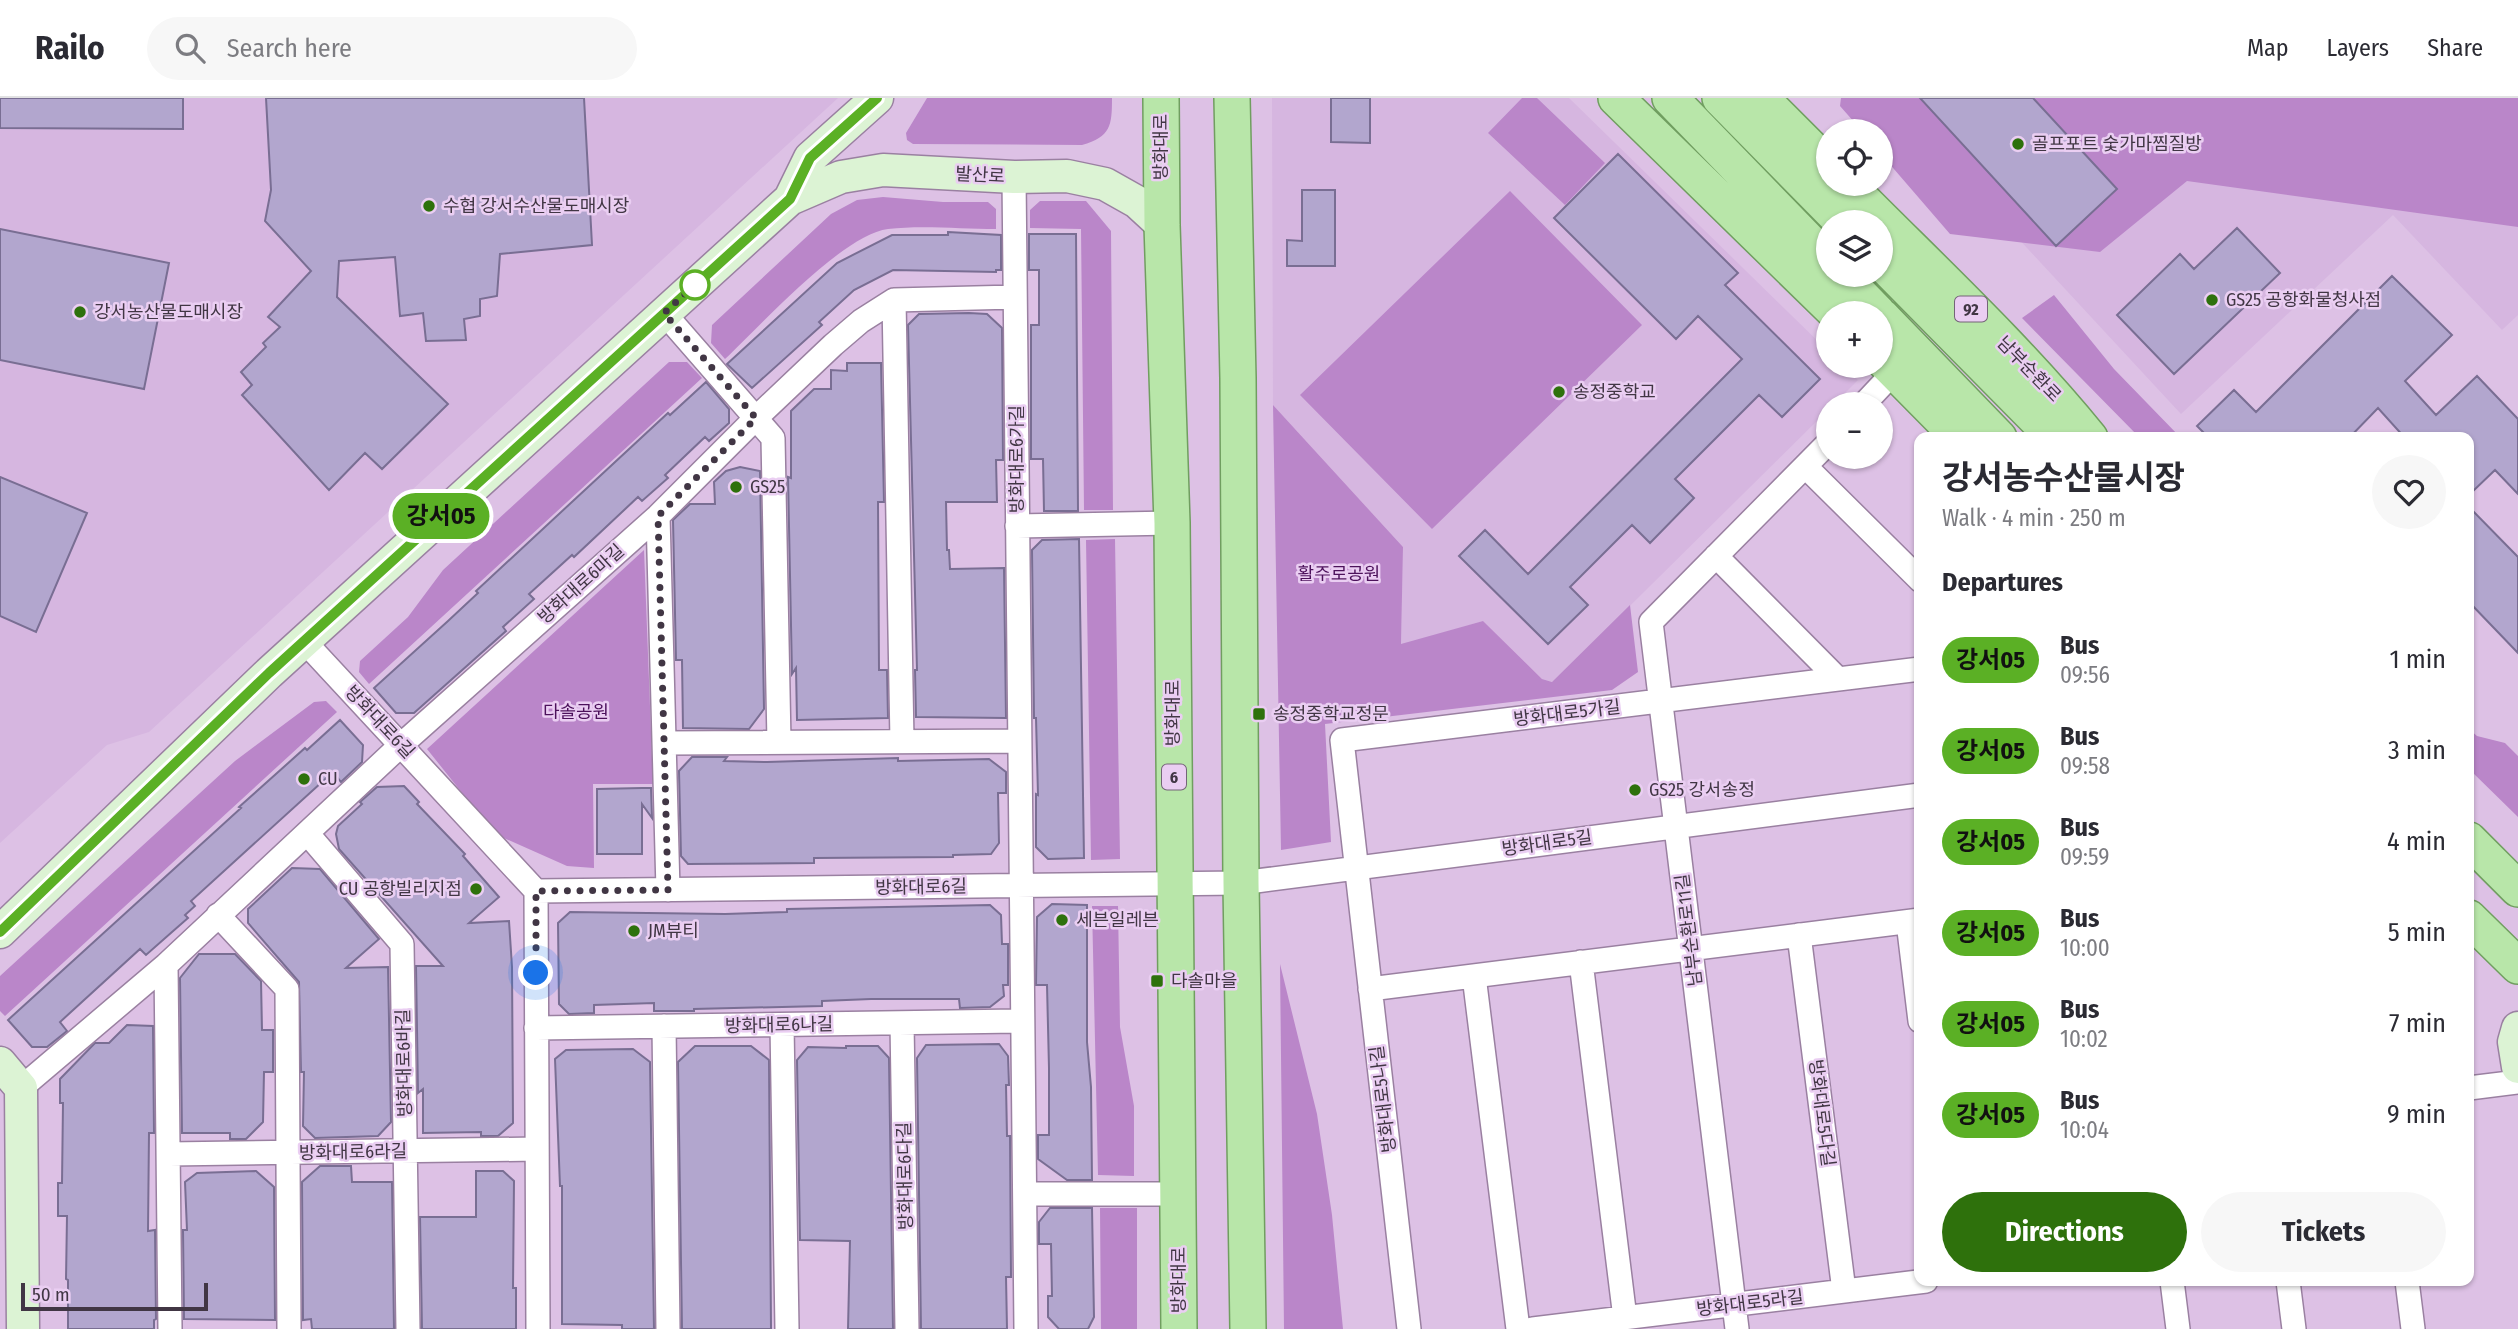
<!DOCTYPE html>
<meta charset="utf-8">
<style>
body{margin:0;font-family:"Fira Sans Condensed","Noto Sans KR",sans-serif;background:#f7f7f7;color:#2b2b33;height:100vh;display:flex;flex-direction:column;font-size:26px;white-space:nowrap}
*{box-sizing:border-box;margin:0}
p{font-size:23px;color:#7c7c81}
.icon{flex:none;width:38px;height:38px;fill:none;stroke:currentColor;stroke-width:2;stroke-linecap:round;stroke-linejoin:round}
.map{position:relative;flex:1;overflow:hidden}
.drawer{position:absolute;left:1914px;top:334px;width:560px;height:854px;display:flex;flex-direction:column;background:#fff;border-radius:14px;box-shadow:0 2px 5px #0004}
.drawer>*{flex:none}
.badge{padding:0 14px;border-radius:23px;font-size:24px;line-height:46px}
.fabs{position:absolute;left:1816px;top:21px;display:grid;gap:14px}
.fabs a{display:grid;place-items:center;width:77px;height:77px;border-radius:50%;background:#fff;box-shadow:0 2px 5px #0004;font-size:35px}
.scale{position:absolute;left:21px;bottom:18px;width:187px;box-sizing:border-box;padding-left:7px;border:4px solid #413644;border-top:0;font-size:19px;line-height:24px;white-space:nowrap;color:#413644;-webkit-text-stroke:5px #eacef2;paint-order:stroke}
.you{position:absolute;width:35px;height:35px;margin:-18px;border:5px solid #fff;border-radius:50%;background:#1a73e8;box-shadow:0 0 0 10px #1a73e833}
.map>.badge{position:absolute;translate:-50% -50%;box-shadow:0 0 0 4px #fff}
h2{padding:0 28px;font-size:26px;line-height:63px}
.round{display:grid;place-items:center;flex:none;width:74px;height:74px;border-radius:37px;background:#f7f7f7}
.head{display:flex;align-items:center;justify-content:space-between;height:119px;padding:0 28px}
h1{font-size:33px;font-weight:700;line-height:52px}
.action{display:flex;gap:14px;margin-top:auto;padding:14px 28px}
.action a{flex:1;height:80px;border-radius:42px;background:#2e710c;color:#fff;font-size:28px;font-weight:700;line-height:80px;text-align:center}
.action a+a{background:#f7f7f7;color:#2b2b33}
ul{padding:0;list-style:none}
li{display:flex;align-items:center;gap:21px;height:91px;padding:0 28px}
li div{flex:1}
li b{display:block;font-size:26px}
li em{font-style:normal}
li .badge{min-width:77px;font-weight:700;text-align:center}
header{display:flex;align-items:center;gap:42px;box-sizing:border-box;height:98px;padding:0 35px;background:#fff;border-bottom:2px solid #e1e1e2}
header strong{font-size:33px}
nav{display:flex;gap:38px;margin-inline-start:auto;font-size:24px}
.search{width:490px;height:63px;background:#f7f7f7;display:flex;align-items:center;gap:18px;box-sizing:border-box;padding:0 24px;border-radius:38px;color:#7c7c81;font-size:26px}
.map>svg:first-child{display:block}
.built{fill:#d6b6e0}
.green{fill:#ba86c9}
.building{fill:#b2a6ce;stroke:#796e93;stroke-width:2}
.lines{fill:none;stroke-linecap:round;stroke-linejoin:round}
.street-casing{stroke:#9a80a1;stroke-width:26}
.secondary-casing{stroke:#9a80a1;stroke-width:35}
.primary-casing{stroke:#709e60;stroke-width:38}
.street{stroke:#fff;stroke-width:23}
.secondary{stroke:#dcf3d4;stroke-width:32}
.primary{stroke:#b8e6a9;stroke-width:35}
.line-casing{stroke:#fff;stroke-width:16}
.line{stroke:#5bb025;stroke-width:10}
.walk{stroke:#413644;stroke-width:7;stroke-dasharray:0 12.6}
.poi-dot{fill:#2e710c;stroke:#eacef2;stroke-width:2.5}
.stop-dot{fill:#fff;stroke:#5bb025;stroke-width:3.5}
.labels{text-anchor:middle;stroke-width:5;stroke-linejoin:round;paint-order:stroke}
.shield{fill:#eacef2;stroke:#746478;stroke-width:2}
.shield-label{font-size:16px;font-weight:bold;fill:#413644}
.poi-label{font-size:18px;fill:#413644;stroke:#eacef2;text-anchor:start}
.street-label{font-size:18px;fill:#413644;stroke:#eacef2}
.park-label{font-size:18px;fill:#4c115b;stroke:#eacef2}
</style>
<header>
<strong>Railo</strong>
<div class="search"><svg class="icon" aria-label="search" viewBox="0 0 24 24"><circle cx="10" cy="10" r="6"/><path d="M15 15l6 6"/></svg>Search here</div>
<nav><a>Map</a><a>Layers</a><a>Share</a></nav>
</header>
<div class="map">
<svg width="2518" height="1231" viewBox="0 0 2518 1231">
<rect width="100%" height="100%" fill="#ddc1e5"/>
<path class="built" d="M0,0H838L149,634L107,647L0,745Z
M1272,0H1569L1829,254V268H1843L1858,282L1834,306H1829V311L1553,584L1542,581L1483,523L1401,547L1403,449L1273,307Z
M1888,0H2518V217L2502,232L2393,117L2181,316Z"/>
<path class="green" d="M927,0H1112C1112,27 1111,39 1082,47L913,46L907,42L906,35Z
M1522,0H1537L1605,65L1565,107L1488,35Z
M1841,0H2518V129L2187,83L2100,154L1950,136L1881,56V33H1862L1840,8Z
M1510,93L1642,227L1432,431L1300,297Z
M883,99L943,104H988L996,111V131C962,131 921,127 888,131C842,137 760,228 725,261L711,245L712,227L831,116L857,102Z
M1040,103H1086L1111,133L1113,412H1084L1081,131L1030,130V112Z
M2054,197L2114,271L2180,339H2139L2022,220Z
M669,264H687L702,280L369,586L359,574L360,563L408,519L443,472Z
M1273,307L1403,449L1401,546L1483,523L1542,581L1552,584L1630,507L1638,574L1612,592L1325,626L1331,744L1281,752Z
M1115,441L1120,761L1091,762L1086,442Z
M644,452L653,686H593L594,770L567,768L495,736L427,651Z
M326,603L337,614L5,918L0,913V878L235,663L314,604Z
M2469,631L2477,638L2505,645L2518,658V719L2469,671Z
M1092,808H1118L1120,929L1134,1008V1078L1098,1077Z
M1280,866L1317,1016L1332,1117L1343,1231H1284Z
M1100,1110H1137V1231H1101Z"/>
<path class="building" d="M0,0H183V31L0,30Z
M266,0H584L592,147L500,156L497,198L480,201V218L464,221L466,242L426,243L423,215L400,218L395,159L339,163L337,199L448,306L382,371L365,355L329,392L242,297L252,287L241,274L266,249L263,245L280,229L268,219L311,173L265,123L271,92Z
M1331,0H1370V45L1331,44Z
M1920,0H2033L2117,91L2056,148Z
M1618,56L1738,175L1725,187L1820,281L1782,319L1759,297L1675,381L1694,400L1650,445L1632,427L1570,489L1588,507L1548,546L1459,458L1485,432L1528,476L1742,261L1698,218L1676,241L1554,120Z
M1302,92H1335V168H1287V142L1302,143Z
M2237,130L2280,175L2174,276L2117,217L2180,156L2194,171Z
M0,131L169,165L144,291L0,262Z
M948,134L1001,137V172H996V174L893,172L854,192L819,224L822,227L752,290L727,266L837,165L892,137H948Z
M1029,136H1076L1078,413H1044L1043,361H1031V227H1039V172H1029Z
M2392,178L2452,237L2405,283L2436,317L2477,278L2518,321V396L2495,372L2469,397V340H2405L2378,310L2349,340H2209L2197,328L2234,292L2256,314Z
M969,215L987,216L1002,230L1003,362H996L997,404H946L947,452H949L950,471L1004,470L1006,620L916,619L915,572H917L908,227L919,216Z
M847,265H881L884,404H878L879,572H887L888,620L797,622L796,570L792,576L788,379L791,380V313L814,291H831V272L847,273Z
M706,284L729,311V325L709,343L705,339L665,377L668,380L642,403L638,399L574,459L572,457L529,496L534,501L503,529L506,533L414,615H396L374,590L448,523L478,495L476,493L573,403L668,315L670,317Z
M740,369L760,373L764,611L749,631L683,630L682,562H676L673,422L690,406H715L714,384L726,373Z
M0,379L87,415L36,534L0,518Z
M2469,409L2518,459V555L2469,504Z
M1079,441L1084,760L1048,761L1036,749V696L1038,697L1036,620H1034L1032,452L1042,442Z
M340,622L363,647L362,664L341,684L333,674L191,803L195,808L185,817L188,820L172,834L146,857L140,851L60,924L67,933L47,949H32L8,922L241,710L239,709L305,650L307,652Z
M692,659H727L724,663L767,664L898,660V663L989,661L1006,674V695H998L999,745L991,756L953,757V759L814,760V765L688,766L681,758L679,673Z
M404,688L419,704L417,706L465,756L463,758L499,799L469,825L509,823L512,869L513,1025L498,1038H481V1034L423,1035V991L418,995L416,868H443L339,751L336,736L338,728L362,706L360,704L377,689Z
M642,690H651L652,720L642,706V756H597V691Z
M292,770L320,771L379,841L346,870L388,869L391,1024L378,1038L315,1040L303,1028L304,974H301L299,884L248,825V811Z
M1052,806L1087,807V944L1091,989L1092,1082H1067L1038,1061V1037H1049V970L1047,887H1036L1037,819Z
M990,807L1001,817L1002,846H1008V887H1003L1004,898L990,909L960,910L959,901H871L822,903V908L694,911V913H654V905L594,907V915L569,916L559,906L558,825L570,814L725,816L787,814V811Z
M199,856H235L261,883L262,932H273V974H264L263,1024L246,1041H230V1035H182L180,880Z
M127,927L153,928L154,1035H149L148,1133L155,1132L156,1221L154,1222V1231H68V1182L66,1181L67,1118H58V1085H62L63,1005H60V981L95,945H109Z
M999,946L1008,958L1009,987H1006L1007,1038H1010L1011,1179H1006L1007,1231H921L917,960L926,947Z
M695,948H751L769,962L771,1231H682L678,964Z
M846,948H878L889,960L893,1231H848L850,1143L800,1142L797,962L808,949L846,950Z
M633,951L650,964L654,1231H622V1227L562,1226V1088H560L555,961L566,952Z
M320,1068H351L352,1084H392L394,1231H312L311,1221L303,1222L302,1084Z
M256,1073L274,1089L275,1222L184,1221L183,1132H187L185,1084L197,1075Z
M476,1073H503L514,1083L513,1190H516V1231H422L420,1119H476Z
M1050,1110H1092L1094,1219L1088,1231H1059L1048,1219V1198H1052L1051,1146H1039V1124Z"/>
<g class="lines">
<defs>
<path id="street" d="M1014,79L1026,1231
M894,202L902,643
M664,215L773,340L779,644
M1864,306L1895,273
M1806,369L1920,482
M658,418L668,792
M1017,428L1172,425
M1716,458L1838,581
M304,543L536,793L1241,785L1920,697
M665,645L1019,643
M307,735L402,846L408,1231
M536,793L538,1231
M218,817L287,891L289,1231
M1908,824L1920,923
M1799,837L1844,1193
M1581,864L1625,1220
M166,867L170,1231
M1474,878L1518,1231
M1370,891L1920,822
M902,925L907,1231
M782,927L787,1231
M664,928L668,1231
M536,930L1022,923
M21,990L166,867L401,647L658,418L756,320L833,247L861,223L894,202L1015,199
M2469,990L2518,984
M169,1056L537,1051
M1025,1096H1179
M2172,1183L2178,1231
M2288,1183L2294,1231
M2407,1183L2413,1231
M1409,1231L1342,642L1920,571
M1533,1231L1926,1183
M1737,1231L1651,524L1829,344"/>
<path id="secondary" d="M790,101L810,60L877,0
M0,834L269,575L790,101L841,79L883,72L1014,79L1067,78L1105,86L1137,104L1162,127
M2518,930L2514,944L2518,969
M0,965L21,990L23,1231"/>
<path id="primary" d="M1161,0L1162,127L1172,425L1179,1231
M1232,0L1238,280L1241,785L1248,1231
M1616,0L1836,215
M1670,0L1829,164
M1720,0L1842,124
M1761,0L1829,68
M1847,86C1929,169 2016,249 2090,340
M1881,164L2055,340
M1841,177L1878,215
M1881,218L1999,340
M1881,260L1960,340
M2469,742L2518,791
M2469,820L2518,868"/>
</defs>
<use href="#street" class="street-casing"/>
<use href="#secondary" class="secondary-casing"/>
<use href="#primary" class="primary-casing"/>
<use href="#street" class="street"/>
<use href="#secondary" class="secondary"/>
<use href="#primary" class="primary"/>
</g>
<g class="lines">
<defs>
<path id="line" d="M0,834L269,575L790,101L810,60L877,0"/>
</defs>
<use href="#line" class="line-casing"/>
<use href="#line" class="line"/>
<path class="walk" d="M536,875V793L668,792L658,418L756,320L664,215L700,182L695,187"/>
</g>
<g class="poi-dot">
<circle cx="2018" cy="46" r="7"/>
<circle cx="429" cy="108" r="7"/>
<circle cx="2212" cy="202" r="7"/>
<circle cx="80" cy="214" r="7"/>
<circle cx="1559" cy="294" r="7"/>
<circle cx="736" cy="389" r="7"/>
<rect x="1252" y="609" width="14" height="14" rx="3.5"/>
<circle cx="304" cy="681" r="7"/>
<circle cx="1635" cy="692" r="7"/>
<circle cx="476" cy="791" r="7"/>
<circle cx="1062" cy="822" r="7"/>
<circle cx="634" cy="833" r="7"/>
<rect x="1150" y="876" width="14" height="14" rx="3.5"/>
</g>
<circle class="stop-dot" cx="695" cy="187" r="14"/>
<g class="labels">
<g class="shield">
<rect x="1955" y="198.5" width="32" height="25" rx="5"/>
<rect x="1162" y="666.5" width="24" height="25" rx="5"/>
</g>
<g class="shield-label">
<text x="1971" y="217">92</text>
<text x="1174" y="685">6</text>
</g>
<g class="poi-label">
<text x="2032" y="52">골프포트 숯가마찜질방</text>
<text x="443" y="114">수협 강서수산물도매시장</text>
<text x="2226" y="208">GS25 공항화물청사점</text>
<text x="94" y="220">강서농산물도매시장</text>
<text x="1573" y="300">송정중학교</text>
<text x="750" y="395">GS25</text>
<text x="1273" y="622">송정중학교정문</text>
<text x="318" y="687">CU</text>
<text x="1649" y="698">GS25 강서송정</text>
<text x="462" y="797" text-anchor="end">CU 공항빌리지점</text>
<text x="1076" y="828">세븐일레븐</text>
<text x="648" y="839">JM뷰티</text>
<text x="1171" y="889">다솔마을</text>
</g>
<g class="street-label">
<text transform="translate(1161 49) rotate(-90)" y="6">방화대로</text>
<text transform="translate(980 77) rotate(3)" y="6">발산로</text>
<text transform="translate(2029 271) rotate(46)" y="6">남부순환로</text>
<text transform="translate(1017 361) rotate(-90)" y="6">방화대로6가길</text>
<text transform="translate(581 486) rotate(-42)" y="6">방화대로6마길</text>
<text transform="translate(1173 615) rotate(-90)" y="6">방화대로</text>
<text transform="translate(1567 615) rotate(-7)" y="6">방화대로5가길</text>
<text transform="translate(380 624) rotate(47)" y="6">방화대로6길</text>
<text transform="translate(1547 745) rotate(-8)" y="6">방화대로5길</text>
<text transform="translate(921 789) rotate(-1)" y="6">방화대로6길</text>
<text transform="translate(1689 832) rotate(-97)" y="6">남부순환로11길</text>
<text transform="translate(779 927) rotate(-1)" y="6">방화대로6나길</text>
<text transform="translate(404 965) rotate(-91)" y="6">방화대로6바길</text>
<text transform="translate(1383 1001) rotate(-97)" y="6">방화대로5나길</text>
<text transform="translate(1822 1015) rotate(83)" y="6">방화대로5다길</text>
<text transform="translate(353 1054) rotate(-1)" y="6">방화대로6라길</text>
<text transform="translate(905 1078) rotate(-91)" y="6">방화대로6다길</text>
<text transform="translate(1179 1182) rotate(-90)" y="6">방화대로</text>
<text transform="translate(1750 1205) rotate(-7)" y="6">방화대로5라길</text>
</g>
<g class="park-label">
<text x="1339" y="482">활주로공원</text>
<text x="576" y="620">다솔공원</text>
</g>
</g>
</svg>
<div class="fabs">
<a><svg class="icon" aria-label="locate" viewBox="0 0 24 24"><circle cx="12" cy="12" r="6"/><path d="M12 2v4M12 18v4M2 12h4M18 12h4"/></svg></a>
<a><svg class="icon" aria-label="layers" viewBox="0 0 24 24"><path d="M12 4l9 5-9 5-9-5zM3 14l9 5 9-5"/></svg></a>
<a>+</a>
<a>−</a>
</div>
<div class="scale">50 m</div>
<div class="you" style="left:536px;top:875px"></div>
<b class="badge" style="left:441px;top:418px;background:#5bb025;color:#111">강서05</b>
<section class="drawer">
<div class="head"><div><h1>강서농수산물시장</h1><p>Walk · 4 min · 250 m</p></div><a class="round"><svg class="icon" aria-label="heart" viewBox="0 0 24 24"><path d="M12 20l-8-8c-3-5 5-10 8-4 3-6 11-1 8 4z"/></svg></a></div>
<h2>Departures</h2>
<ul>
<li><span class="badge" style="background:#5bb025;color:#111">강서05</span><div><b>Bus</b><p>09:56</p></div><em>1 min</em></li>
<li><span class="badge" style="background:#5bb025;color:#111">강서05</span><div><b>Bus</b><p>09:58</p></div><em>3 min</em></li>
<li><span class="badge" style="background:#5bb025;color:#111">강서05</span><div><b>Bus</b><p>09:59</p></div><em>4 min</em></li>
<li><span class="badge" style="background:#5bb025;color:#111">강서05</span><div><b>Bus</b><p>10:00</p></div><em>5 min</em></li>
<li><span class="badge" style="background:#5bb025;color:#111">강서05</span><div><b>Bus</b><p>10:02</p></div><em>7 min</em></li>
<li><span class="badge" style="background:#5bb025;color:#111">강서05</span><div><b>Bus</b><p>10:04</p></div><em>9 min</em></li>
</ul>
<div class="action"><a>Directions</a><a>Tickets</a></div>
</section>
</div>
